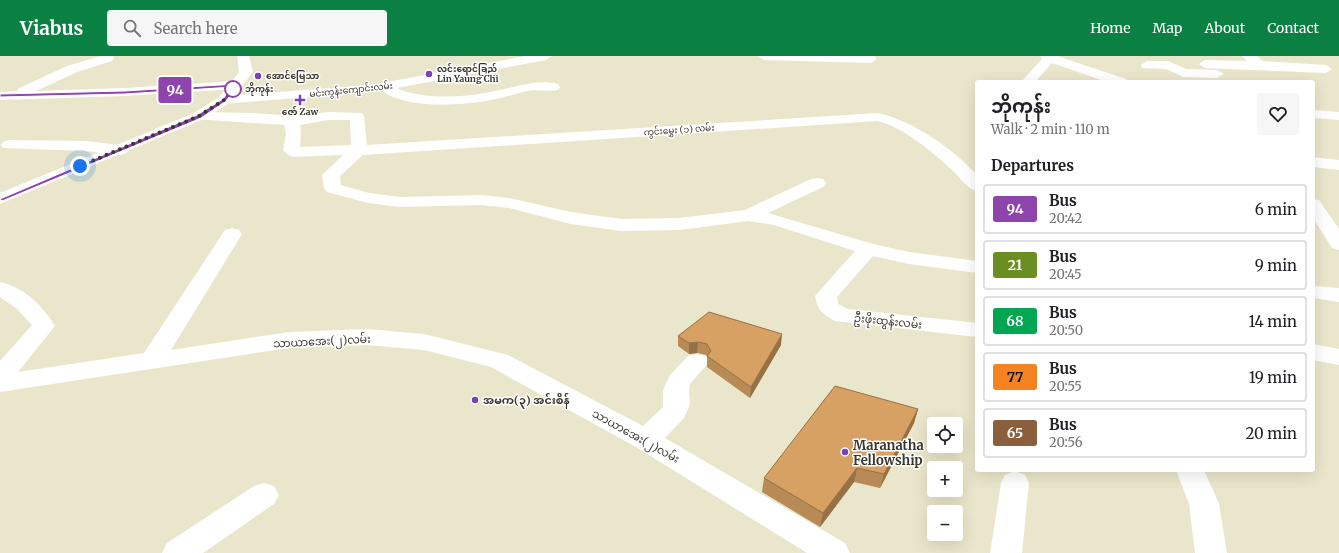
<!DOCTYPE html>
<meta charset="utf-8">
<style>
body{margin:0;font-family:Merriweather,"Noto Sans Myanmar",serif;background:#f6f6f6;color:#202124;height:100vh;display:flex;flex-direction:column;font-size:15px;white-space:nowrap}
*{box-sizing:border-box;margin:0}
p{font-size:13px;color:#757577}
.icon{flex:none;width:22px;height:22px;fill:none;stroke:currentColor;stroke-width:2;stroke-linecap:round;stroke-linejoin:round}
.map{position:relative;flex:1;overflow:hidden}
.side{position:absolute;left:975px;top:24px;width:340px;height:392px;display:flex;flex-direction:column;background:#fff;border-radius:4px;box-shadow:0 4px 16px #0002}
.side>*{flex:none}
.badge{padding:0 8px;border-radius:3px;font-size:14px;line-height:26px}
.controls{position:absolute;left:927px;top:361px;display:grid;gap:8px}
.controls a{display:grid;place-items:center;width:36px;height:36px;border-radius:4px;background:#fff;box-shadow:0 4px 16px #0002;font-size:20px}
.you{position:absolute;width:20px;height:20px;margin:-10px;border:3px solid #fff;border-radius:50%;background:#1a73e8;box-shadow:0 0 0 6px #1a73e833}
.map>.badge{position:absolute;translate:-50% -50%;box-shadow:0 0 0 2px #fff}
h2{padding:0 16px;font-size:15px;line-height:36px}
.round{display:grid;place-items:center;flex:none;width:42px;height:42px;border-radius:4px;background:#f6f6f6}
.summary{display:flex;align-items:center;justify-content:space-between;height:68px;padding:0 16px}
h1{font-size:19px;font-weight:700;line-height:30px}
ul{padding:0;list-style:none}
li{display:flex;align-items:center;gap:12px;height:50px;margin:0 8px 6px;padding:0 8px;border:2px solid #e0e0e0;border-radius:4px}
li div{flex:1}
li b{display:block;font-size:15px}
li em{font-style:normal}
li .badge{min-width:44px;font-weight:700;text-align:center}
header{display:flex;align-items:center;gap:24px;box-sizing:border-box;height:56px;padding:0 20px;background:#0b8043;color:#fff}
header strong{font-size:19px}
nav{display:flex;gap:22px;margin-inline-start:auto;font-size:14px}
.search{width:280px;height:36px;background:#f6f6f6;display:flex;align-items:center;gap:10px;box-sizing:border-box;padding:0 14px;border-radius:4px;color:#757577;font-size:15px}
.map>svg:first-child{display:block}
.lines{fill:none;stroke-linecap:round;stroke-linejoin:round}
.minor{fill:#fff;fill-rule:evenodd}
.major{fill:#fff;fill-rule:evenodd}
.wall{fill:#b88a55}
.shaded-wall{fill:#967145}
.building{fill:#d6a163;stroke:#967145}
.line{fill:#8e44ad;stroke:#fff}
.walk{stroke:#39372d;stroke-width:4;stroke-dasharray:0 7.2}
.poi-dot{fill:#7a42b8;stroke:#fff;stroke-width:1.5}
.stop-dot{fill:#fff;stroke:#8e44ad;stroke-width:2}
.labels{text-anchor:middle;stroke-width:3;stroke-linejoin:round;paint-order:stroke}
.far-poi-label{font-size:9px;font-weight:bold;fill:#39372d;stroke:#fff;text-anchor:start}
.far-stop-label{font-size:9px;font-weight:bold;fill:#39372d;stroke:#fff;text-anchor:start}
.far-street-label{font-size:9px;fill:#39372d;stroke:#fff}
.street-label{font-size:11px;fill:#39372d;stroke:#fff}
.poi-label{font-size:11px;font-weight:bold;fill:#39372d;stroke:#fff;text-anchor:start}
.near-poi-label{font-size:13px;font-weight:bold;fill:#39372d;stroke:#fff;text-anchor:start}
</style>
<header>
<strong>Viabus</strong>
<div class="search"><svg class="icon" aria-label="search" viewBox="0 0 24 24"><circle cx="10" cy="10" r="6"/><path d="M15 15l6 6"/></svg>Search here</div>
<nav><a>Home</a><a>Map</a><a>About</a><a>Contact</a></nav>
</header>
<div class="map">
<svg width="1339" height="497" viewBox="0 0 1339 497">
<rect width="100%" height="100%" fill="#eae6cb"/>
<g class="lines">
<path class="minor" d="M101,0H113L114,2L112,5L77,16L36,35L125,32L236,25L241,26L243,29L241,32L236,33L125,40L0,44V36L17,35L19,32L67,10Z
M526,0H552L546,4L397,32C424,45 471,41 500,34C520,30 538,23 558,28L560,31L558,34C548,36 537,33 527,35C515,38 503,42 491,44C461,50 407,53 382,35L224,48L219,47L217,44L219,41L224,40L371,29Z
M758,0H874L877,3L871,7L764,4Z
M1040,0H1057L1126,23L1128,26H1107L1052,7L1035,26H1021L1042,3Z
M1242,0H1256L1263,5L1326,9L1332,13L1326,17L1205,12L1199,8L1205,4L1247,5Z
M1147,5H1168L1186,13L1217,14L1224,18L1217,22L1184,21L1166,13L1142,12L1141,9Z
M1313,54L1339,56V64L1313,62Z
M199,56L254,57L295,60L328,56L362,57L364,60L367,89L878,57C915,66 951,91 977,119V135C967,133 960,121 952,114C931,95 906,73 878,65L363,99L340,120L341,129L369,137L400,141L481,139L509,142L571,156L621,163L679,162L745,154L811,123L817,122L823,123L826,127L823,131L768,157L873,188L909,196L977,205V217L909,208L873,200L837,241L838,248L848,253L977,267V281L835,265C822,257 818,256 815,240L855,195L774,169L749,165L679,174L621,175L571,168L509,152L481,149L400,151L368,147L327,136L324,132L322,119L343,99L294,101L288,99L283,94L286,78L284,69L194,63L192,60L194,57ZM328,64H350L351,89L300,91L301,78L300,69Z
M9,84L86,85L121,89L127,91L129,94L127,97L121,99L86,95L3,92L1,89L3,86Z
M1313,101L1339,104V114L1313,111Z
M1313,143L1319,144L1339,173V194L1332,192L1313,162Z
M232,172L239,174L242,178L171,294L289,276L367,273L424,278L508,299L643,370L663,351V334L670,319L688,300L697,298L706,300L709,306L690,328L689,334L690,348L684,362L665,382L845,487L850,497H807L636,391L491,311L424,294L367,289L289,292L0,336V305L32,269L17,253L0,241V226C24,231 43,250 55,270L18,316L144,297L225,174Z
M1313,230L1339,232V246L1313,242Z
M1313,288L1339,293V309L1313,304Z
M1176,414H1204L1219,448L1227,497H1195L1189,448Z
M1015,415L1025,419L1029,427L1022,497H990L1001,427L1005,419Z
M264,427L274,430L279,439L274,448L203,497H162L167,487L254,430Z"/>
<path class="major" d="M237,0H249L253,16L229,47L204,63L0,148V137L194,57L219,41L239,16Z"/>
</g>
<path class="wall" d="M678,280L781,289L750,342L707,311V300L706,299L697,297L689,298L678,290Z
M918,353L914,367L880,432L854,426L820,471L762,436L764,422Z"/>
<path class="shaded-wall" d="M782,278L781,289L750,342L751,331Z
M698,286L697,297L689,298V287Z
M918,353L914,367L880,432L884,418Z
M857,412L854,426L820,471L823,457Z"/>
<path class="building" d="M709,256L782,278L751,331L707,300L711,295L707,288L698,286L689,287L678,280Z
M835,330L918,353L884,418L857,412L823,457L764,422Z"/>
<path class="line" d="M236,28L238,29L226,45L201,62L2,145L0,143L197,59L223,43L232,31L125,38L0,41V38L125,35Z"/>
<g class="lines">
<path class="walk" d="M80,110L199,60L224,44L236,29L233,33"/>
</g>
<g class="poi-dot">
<circle cx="429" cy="18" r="4"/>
<circle cx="258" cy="20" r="4"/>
<path d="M298 38h4v4h4v4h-4v4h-4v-4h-4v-4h4z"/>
<circle cx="475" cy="344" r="4"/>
<circle cx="845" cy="396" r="4"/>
</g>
<circle class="stop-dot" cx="233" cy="33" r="8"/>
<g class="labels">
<g class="far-poi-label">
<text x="437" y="16">လင်းရောင်ခြည်<tspan x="437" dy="10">Lin Yaung Chi</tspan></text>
<text x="266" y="23">အောင်မြေသာ</text>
<text x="300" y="59" text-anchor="middle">ဇော် Zaw</text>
</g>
<g class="far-stop-label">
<text x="245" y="36">ဘိုကုန်း</text>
</g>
<g class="far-street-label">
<text transform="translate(351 34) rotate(-6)" y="3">မင်းကွန်းကျောင်းလမ်း</text>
<text transform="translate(679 74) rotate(-4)" y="3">ကွင်းမွှေး (၁) လမ်း</text>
</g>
<g class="street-label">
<text transform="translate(888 265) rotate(6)" y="4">ဦးဖိုးထွန်းလမ်း</text>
<text transform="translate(322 285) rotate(-3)" y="4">သာယာအေး(၂)လမ်း</text>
<text transform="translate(636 380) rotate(29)" y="4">သာယာအေး(၂)လမ်း</text>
</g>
<g class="poi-label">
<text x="483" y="348">အမက(၃) အင်းစိန်</text>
</g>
<g class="near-poi-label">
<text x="853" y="394">Maranatha<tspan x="853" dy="15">Fellowship</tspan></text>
</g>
</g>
</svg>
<div class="controls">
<a><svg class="icon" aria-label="locate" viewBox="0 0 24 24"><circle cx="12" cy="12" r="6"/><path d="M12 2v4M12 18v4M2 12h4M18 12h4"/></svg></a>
<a>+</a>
<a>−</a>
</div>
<div class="you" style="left:80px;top:110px"></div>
<b class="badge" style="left:175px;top:34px;background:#8e44ad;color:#fff">94</b>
<section class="side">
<div class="summary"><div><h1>ဘိုကုန်း</h1><p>Walk · 2 min · 110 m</p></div><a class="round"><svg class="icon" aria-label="heart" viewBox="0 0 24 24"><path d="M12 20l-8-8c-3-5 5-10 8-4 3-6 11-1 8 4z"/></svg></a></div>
<h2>Departures</h2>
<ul>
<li><span class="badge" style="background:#8e44ad;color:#fff">94</span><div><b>Bus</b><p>20:42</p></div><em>6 min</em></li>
<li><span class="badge" style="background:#6b8e23;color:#fff">21</span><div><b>Bus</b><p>20:45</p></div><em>9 min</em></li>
<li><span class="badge" style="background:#00a651;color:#fff">68</span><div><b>Bus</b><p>20:50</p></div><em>14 min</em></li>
<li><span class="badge" style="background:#f58220;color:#111">77</span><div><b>Bus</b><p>20:55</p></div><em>19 min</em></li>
<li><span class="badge" style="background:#8b5e3c;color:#fff">65</span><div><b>Bus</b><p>20:56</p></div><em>20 min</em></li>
</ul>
</section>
</div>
